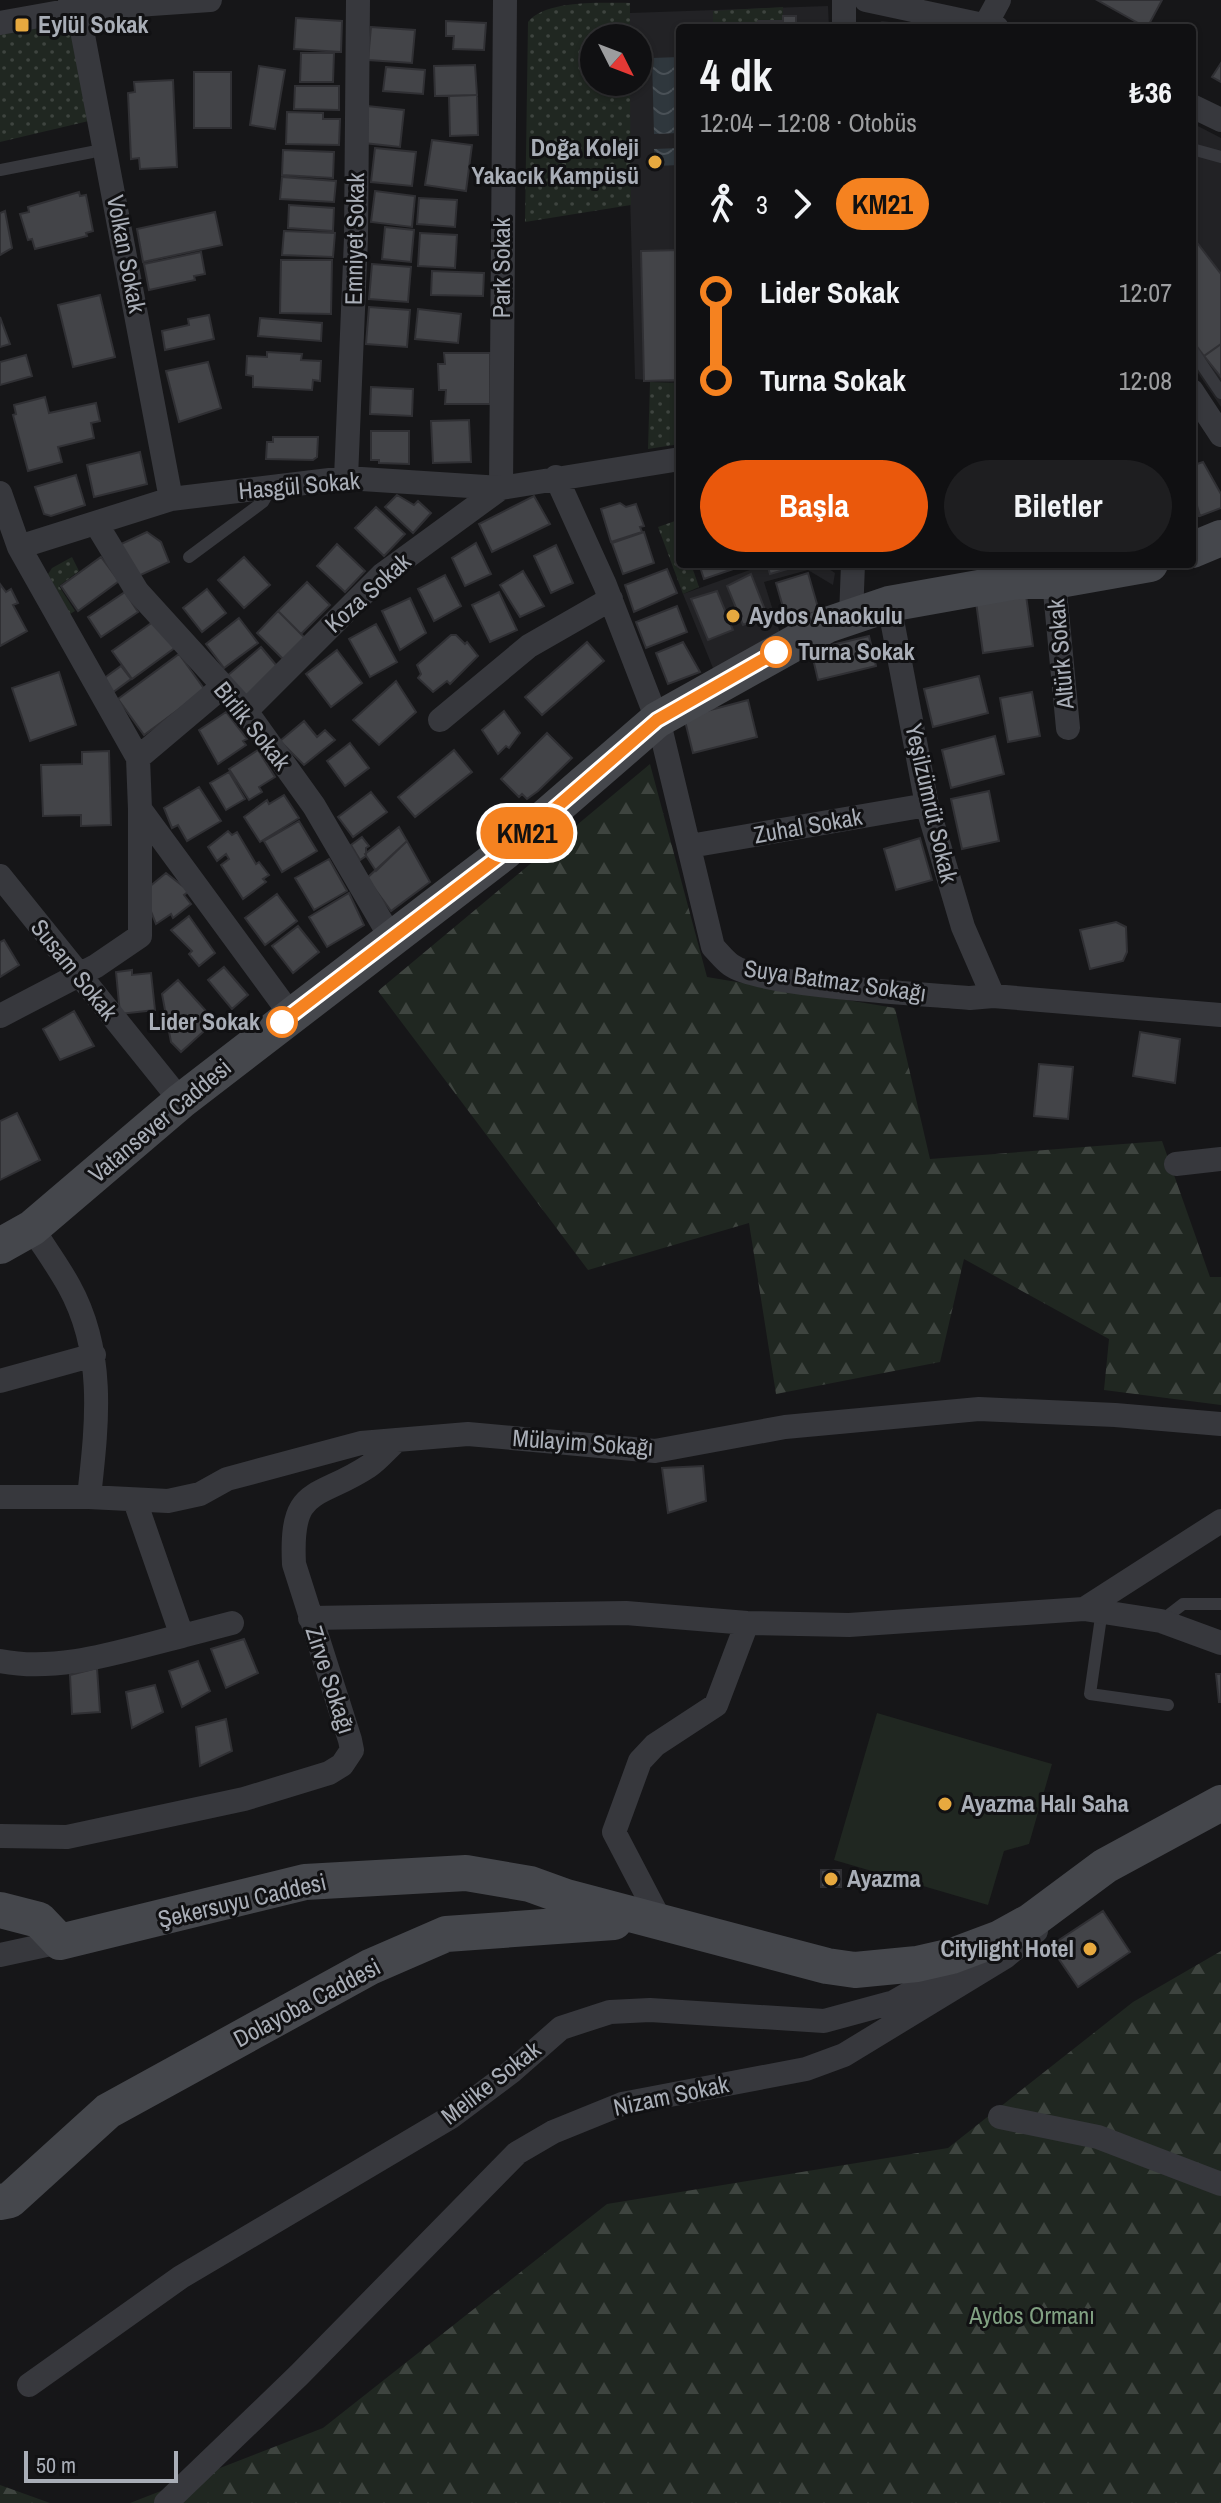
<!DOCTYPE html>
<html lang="tr">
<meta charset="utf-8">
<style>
body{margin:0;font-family:"Archivo Narrow",sans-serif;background:#1e1e20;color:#f1f3f6;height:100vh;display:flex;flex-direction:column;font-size:30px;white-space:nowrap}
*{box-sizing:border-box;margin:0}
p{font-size:26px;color:#9c9d9f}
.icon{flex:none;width:44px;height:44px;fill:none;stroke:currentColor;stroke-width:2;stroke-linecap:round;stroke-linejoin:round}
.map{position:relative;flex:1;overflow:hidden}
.details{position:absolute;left:676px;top:24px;width:520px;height:544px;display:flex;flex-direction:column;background:#101012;border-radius:8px;box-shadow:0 2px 6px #0004,0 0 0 2px #303032}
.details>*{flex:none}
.badge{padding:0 16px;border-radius:26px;font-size:28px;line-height:52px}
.needle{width:52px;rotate:132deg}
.buttons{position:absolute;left:580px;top:24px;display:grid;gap:16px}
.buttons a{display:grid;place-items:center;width:72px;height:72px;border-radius:50%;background:#101012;box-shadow:0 2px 6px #0004,0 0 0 2px #303032;font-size:40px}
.scale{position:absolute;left:24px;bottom:20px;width:154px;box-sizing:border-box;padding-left:8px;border:4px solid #a9aeb7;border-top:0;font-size:22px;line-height:28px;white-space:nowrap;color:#a9aeb7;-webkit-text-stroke:6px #111113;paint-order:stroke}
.map>.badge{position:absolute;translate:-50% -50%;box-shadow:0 0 0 4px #fff}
.legs{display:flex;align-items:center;gap:12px;height:88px;padding:0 24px;font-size:26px}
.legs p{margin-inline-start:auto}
.head{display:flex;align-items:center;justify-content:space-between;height:136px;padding:0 24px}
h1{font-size:44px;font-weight:700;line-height:60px}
.primary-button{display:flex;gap:16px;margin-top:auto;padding:16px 24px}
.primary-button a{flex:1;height:92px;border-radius:48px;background:#ea580c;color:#fff;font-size:32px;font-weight:700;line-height:92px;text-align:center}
.primary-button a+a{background:#1e1e20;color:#f1f3f6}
ul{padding:0 24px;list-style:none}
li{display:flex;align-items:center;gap:28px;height:88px;font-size:30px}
li i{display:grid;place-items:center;width:12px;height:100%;margin:0 10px;background:currentColor}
li i::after{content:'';width:20px;height:20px;margin:-10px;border:6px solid;border-radius:50%;background:#101012}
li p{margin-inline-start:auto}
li:first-child i{background:linear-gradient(#0000 50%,currentColor 0)}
li:last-child i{background:linear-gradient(currentColor 50%,#0000 0)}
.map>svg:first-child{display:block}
.built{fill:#222225}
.grass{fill:url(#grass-dots)}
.forest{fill:url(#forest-firs)}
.pitch{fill:#202721}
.water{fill:url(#water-waves)}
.building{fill:#434448;stroke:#303034;stroke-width:2}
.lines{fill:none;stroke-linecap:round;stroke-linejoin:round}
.lane{stroke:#37383d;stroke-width:12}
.street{stroke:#37383d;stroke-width:24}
.secondary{stroke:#45474c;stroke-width:36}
.line-1-casing{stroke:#fff;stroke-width:18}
.line-1{stroke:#f58220;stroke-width:12}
.poi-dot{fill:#e7a93f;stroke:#111113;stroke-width:3}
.stop-1-dot{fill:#fff;stroke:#f58220;stroke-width:4}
.labels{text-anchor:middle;stroke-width:6;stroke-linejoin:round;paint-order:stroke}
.poi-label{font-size:24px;font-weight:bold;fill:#a9aeb7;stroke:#111113;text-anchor:start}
.street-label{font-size:24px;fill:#a9aeb7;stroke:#111113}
.stop-label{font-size:24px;font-weight:bold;fill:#a9aeb7;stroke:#111113;text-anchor:start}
.park-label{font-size:24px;fill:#81a182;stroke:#111113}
</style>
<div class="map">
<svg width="1221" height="2503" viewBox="0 0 1221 2503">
<defs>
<pattern id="grass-dots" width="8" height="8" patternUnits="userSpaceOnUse" patternTransform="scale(2)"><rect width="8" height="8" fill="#202721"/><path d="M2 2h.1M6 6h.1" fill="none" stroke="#3e443f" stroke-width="1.8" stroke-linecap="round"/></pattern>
<pattern id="forest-firs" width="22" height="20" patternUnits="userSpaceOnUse" patternTransform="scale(2)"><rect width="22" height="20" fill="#202721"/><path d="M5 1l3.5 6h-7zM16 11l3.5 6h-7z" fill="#3e443f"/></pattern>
<pattern id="water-waves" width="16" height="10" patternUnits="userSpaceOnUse" patternTransform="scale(2)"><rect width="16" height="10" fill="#2f373d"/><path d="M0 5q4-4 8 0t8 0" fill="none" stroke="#4a5157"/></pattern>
</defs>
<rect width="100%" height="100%" fill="#161618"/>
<path class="built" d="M828,6L829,28H680V383L635,379L628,118L629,82H638V38H629L630,13Z
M882,21L938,28H868Z
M1192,123L1221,138V407L1192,364Z
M757,564H822L835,573L833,585L808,570L764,582L781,636L715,673L683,594L758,567Z"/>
<path class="grass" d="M630,3V38H594V82H630L631,205L525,222L528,22C546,0 599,3 630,3Z
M783,7V21H759L758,28H713V11Z
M68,20L93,120L0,142V32Z
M650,382L680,383V444L648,449Z
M675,521L680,535V564H691L699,587L683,594L658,527Z
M72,557L79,571L59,586L75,611L70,614L48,574L52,568Z"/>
<path class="forest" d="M650,764L707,977L895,1008L930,1159L1162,1141L1210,1277H1221V1405L1104,1390L1109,1339L964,1259L940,1362L776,1394L749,1223L588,1270L378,991Z
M1221,1951V2503H130L323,2428L607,2204L948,2148L1133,2002Z
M0,2485L50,2503H0Z"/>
<path class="pitch" d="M877,1713L1052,1764L1029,1844L1004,1851L988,1905L834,1860Z"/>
<path class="water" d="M680,57V133L654,134L652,58Z
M680,148V165L655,166L654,149Z"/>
<path class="building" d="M1097,0H1162L1147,28Z
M783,16H796V28H758V21H783Z
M296,18L342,21L341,52L294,49Z
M446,21L486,23L484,50L453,49L454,36H446Z
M371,27L415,30L412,63L368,60Z
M301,53H334L333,82H300Z
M1221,63V82L1212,77Z
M475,65L477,95L435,96L434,66Z
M259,66L285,70L275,129L250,125Z
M386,67L425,70L423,94L383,91Z
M194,72H231V128H194Z
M173,80L177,167L140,169L139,158L131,159L128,93L135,92L134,82Z
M295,86H339V110L294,109Z
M477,95L478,135L450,136L449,96Z
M367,106L404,110L400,147L364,143Z
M287,112L323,113V119H340L339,145L286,144Z
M432,140L472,145L466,191L425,185Z
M375,148L416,152L412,186L371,182Z
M283,150L334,152L333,178L282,175Z
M282,177L336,181L334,202L280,199Z
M375,191L415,196L412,227L371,222Z
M79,192L80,196L86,195L93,231L86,233L87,236L35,249L32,239L28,240L20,214L29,212L28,207Z
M419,198L457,200L455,227L417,224Z
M289,205L334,208L333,231L288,228Z
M5,211L12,248L0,255V213Z
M215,212L222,245L143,262L137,229Z
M385,227L414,230L411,262L382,259Z
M284,231L335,233L333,257L282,255Z
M420,233L457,235L455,268L418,266Z
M1192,236L1221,274V344L1204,356L1192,340Z
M680,250V380L644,381L641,251Z
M201,252L205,274L194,276L195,280L149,290L144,264Z
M281,260H332L331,314L280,313Z
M372,264L411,267L408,302L369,299Z
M432,271L484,273L483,296L431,295Z
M100,295L115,357L73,367L58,305Z
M369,307L410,310L407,347L366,344Z
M418,309L461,314L458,343L415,339Z
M209,315L214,339L165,350L162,331L189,325L188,319Z
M0,317L10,344L0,347Z
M260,318L322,323L321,341L258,336Z
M1221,344V377L1204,356Z
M267,352L302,354L301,360L321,361L320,381L313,380L312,390L253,387V376L246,375L247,356L267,357Z
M444,353H490V404H445L446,390H439L438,364H445Z
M26,355L32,376L0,385V362Z
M208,362L221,408L179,422L166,371Z
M371,387L413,389L412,416L370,414Z
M45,397L49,413L96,403L100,421L91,423L94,438L58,447L62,462L28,471L13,415L16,414L14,405Z
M469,420L471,462L433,463L431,421Z
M371,431H409V464L379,463V460H371Z
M273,437H318L317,457L313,460L266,459L267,442H273Z
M140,452L147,484L94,497L87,465Z
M1192,461L1194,465L1203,462L1221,494V508L1200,516L1192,489Z
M76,475L85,505L51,516L44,514L35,487Z
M1192,494L1199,515L1192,518Z
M397,495L414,505L418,501L431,513L413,533L385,507Z
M534,496L550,524L492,552L479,524Z
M620,503L626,507L636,504L644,526L640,527L642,532L611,542L601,509Z
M376,507L405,534L384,556L355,528Z
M147,532L161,542L169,562L134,578L119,545Z
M644,532L654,563L623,574L612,543Z
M476,543L491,574L465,586L452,558Z
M337,544L365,571L345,592L317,566Z
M556,545L573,583L551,593L534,556Z
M101,557L119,581L78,611L61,586Z
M244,557L270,585L244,608L218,580Z
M699,564H748L704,579Z
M767,564H802V565L770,574Z
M667,569L677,593L634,612L625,585Z
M523,571L544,606L520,617L500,585Z
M808,573L819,611L787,621L776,583Z
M751,574L767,615L743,625L727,586Z
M445,575L461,606L434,621L418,589Z
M307,582L330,605L301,634L278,611Z
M0,584L6,592L11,589L18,603L13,605L27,631L0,646Z
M207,589L226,613L202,632L183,608Z
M717,591L733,630L708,640L691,599Z
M125,592L138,612L101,637L88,617Z
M499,592L517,630L490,642L472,605Z
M1026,595L1033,646L983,653L976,602Z
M410,598L426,633L400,650L382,611Z
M677,606L687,632L646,648L636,622Z
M278,611L305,638L283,659L257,633Z
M239,618L258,643L224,668L206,644Z
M157,619L176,647L132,679L112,651Z
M376,624L397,662L370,677L349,639Z
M451,635H456L465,644L467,642L478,656L450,684L447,681L433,692L418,678L421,674L417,665Z
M869,636L876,666L818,680L811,650Z
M587,642L604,661L542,715L525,697Z
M683,642L700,672L668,684L656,653Z
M261,647L281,671L247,700L227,676Z
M337,650L362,683L331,707L306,674Z
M179,654L205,690L144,735L118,699Z
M121,666L131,679L112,693L103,679Z
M59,672L76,725L30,741L12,688Z
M979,676L988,713L933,727L924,689Z
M396,681L416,712L379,745L353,720Z
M1032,692L1040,736L1008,742L1000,698Z
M748,700L757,737L693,753L684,717Z
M504,711L520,733L509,748L506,746L498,754L482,730Z
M226,712L247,739L243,741L246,745L218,764L199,730Z
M304,721L317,737L325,730L335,740L304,765L280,741Z
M547,733L572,758L538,791L527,799L522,794L519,797L501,779Z
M995,736L1004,774L951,788L942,750Z
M350,743L369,768L345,786L327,761Z
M258,750L275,777L259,787L262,792L249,800L229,769Z
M454,750L472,772L415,817L398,797Z
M109,751L111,825L81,826V815L43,816L41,765L82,764V752Z
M229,772L245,799L226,810L210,783Z
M199,787L221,821L187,841L178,825L172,828L164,808Z
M989,791L999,841L962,849L951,799Z
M371,792L387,812L353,837L338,817Z
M284,795L299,818L260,842L244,817L267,800L269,804Z
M299,821L317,851L282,872L264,841Z
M399,827L407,841L376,871L365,854Z
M228,831L232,835L237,832L256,864L259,862L269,875L263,879L266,882L243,899L221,865L229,859L226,854L217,861L208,847Z
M362,837L369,846L366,848V856L360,860L351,845Z
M920,838L932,880L896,890L884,849Z
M407,841L430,882L391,911L367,878Z
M329,859L347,891L314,910L295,878Z
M166,873L189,891L184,895L191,904L173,918L171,914L156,924L143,892Z
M349,893L364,925L327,947L309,917Z
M277,894L297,921L265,945L245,918Z
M189,916L215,953L199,966L189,954L192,951L171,930Z
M1116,922L1126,927L1127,952L1123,961L1090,969L1080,930Z
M298,926L319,952L293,973L272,946Z
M4,940L19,965L0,977V942Z
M224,967L248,995L232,1009L208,980Z
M132,970V975L151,973L155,1010L120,1014L116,972Z
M178,980L215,1021L181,1052L171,1042L162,994Z
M74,1011L94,1046L60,1060L43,1029Z
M1140,1032L1180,1039L1175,1083L1133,1076Z
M1039,1064L1073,1067L1068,1119L1034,1116Z
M17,1113L40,1160L0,1180V1121Z
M703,1466L706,1501L668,1513L662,1468Z
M244,1639L258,1673L226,1688L211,1649Z
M198,1661L210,1691L182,1707L169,1671Z
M97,1668L100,1712L72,1714L70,1675Z
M1216,1674H1221V1702H1219Z
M155,1685L163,1712L132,1728L126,1692Z
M226,1719L232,1751L200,1766L196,1727Z
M821,1870H841V1887H821Z
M1103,1911L1130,1952L1078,1987L1050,1946Z"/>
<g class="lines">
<path class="lane" d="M1192,149L1221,157
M0,170L92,152
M1192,350L1221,393
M189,557L263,502L271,488
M1102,1610L1090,1694L1168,1705
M1161,1621L1183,1604H1221"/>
<path class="street" d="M70,0L78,9L171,499
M844,0V28
M866,0L997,28
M0,23L78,9L210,0
M986,24L999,0
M1192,106L1221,120
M1192,391L1221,435
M556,477L605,585L660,727L713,947C719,953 724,960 731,965C760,986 925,994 970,998L993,996L1221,1015
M346,478L356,238L358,0
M0,493L19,547L138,758L140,809L291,1015
M97,525L137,591L246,711L314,806L391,938
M19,547L171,499L346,478L501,488L680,459
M1054,581L1068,728
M889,604L927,805L963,927L993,996
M851,616L853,564
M246,711L382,575L501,488L505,0
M440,720L529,646L611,599
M138,758L222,687
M690,846L927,805
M0,876L181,1101
M0,1016L96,966L140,936V809
M1176,1164L1221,1159
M32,1228C44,1247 58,1266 69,1286C106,1353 97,1424 89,1497
M0,1381L94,1355
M0,1497H89L168,1501L200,1494L227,1479L361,1443L468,1434L655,1451L785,1427L979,1409L1115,1415L1221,1424
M1084,1609L1221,1521
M310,1618L626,1613L747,1623L849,1625L1084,1609L1161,1621L1221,1643
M182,1636L232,1623
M0,1661C60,1673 124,1650 182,1636L135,1501
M0,1836L67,1837L244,1799L329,1773L342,1765L352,1750L350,1740L294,1564C290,1484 316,1501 369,1466C379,1459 388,1448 397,1440
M660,1920L614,1832L640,1761L655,1745L716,1705L747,1623
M0,1955L60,1942
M1000,2117L1098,2137L1221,2184
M29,2385L181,2277L451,2117L511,2072L561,2028L610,2012L650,2010L824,2021L894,2002L943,1974
M166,2503L299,2375L517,2153L553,2132L622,2104L806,2069L844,2055L1005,1957L1036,1931"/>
<path class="secondary" d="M1192,550L1221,538
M0,1246L32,1228L181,1101L506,851L657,720L827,625L889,604L1018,581H1054L1150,564
M0,1910L39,1920L60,1942L305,1882L466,1873L530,1884L566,1897L827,1966L855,1970L917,1964L952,1956L1000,1938L1031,1921L1105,1866L1221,1803
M0,2202L10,2200L108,2111L370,1967L446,1934L614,1922"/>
</g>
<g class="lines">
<defs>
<path id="line-1" d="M282,1022L506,851L657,720L776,652"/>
</defs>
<use href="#line-1" class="line-1-casing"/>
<use href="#line-1" class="line-1"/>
</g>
<g class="poi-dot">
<rect x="14" y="17" width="16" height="16" rx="4"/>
<circle cx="655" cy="162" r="8"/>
<circle cx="733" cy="616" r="8"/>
<circle cx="945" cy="1804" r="8"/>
<circle cx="831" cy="1879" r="8"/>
<circle cx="1090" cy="1949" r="8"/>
</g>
<g class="stop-1-dot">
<circle cx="776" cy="652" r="14"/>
<circle cx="282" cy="1022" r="14"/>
</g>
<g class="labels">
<g class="poi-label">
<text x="38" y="33">Eylül Sokak</text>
<text x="639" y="156" text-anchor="end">Doğa Koleji<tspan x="639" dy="28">Yakacık Kampüsü</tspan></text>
<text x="749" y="624">Aydos Anaokulu</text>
<text x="961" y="1812">Ayazma Halı Saha</text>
<text x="847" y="1887">Ayazma</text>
<text x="1074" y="1957" text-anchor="end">Citylight Hotel</text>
</g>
<g class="street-label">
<text transform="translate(355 239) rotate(-89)" y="8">Emniyet Sokak</text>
<text transform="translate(126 254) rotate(79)" y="8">Volkan Sokak</text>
<text transform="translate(502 268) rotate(-90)" y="8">Park Sokak</text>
<text transform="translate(299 486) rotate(-5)" y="8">Hasgül Sokak</text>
<text transform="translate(368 593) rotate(-42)" y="8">Koza Sokak</text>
<text transform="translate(1061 654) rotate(-95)" y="8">Altürk Sokak</text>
<text transform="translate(252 726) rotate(51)" y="8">Birlik Sokak</text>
<text transform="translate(931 803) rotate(77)" y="8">Yeşilzümrüt Sokak</text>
<text transform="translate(808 826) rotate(-10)" y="8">Zuhal Sokak</text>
<text transform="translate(74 970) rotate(51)" y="8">Susam Sokak</text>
<text transform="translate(835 981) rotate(8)" y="8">Suya Batmaz Sokağı</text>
<text transform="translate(160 1121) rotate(-40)" y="8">Vatansever Caddesi</text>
<text transform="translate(583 1443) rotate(4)" y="8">Mülayim Sokağı</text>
<text transform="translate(330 1680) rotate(72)" y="8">Zirve Sokağı</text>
<text transform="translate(242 1901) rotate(-13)" y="8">Şekersuyu Caddesi</text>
<text transform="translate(307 2003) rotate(-28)" y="8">Dolayoba Caddesi</text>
<text transform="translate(491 2083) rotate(-38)" y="8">Melike Sokak</text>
<text transform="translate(671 2096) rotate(-12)" y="8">Nizam Sokak</text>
</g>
<g class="stop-label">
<text x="798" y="660">Turna Sokak</text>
<text x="260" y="1030" text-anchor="end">Lider Sokak</text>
</g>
<g class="park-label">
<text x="1032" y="2324">Aydos Ormanı</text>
</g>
</g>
</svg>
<div class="buttons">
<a><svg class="needle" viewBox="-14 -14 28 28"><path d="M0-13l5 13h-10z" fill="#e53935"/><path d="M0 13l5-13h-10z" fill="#9c9d9f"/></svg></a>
</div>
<div class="scale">50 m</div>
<b class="badge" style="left:527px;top:833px;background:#f58220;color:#111">KM21</b>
<section class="details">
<div class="head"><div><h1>4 dk</h1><p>12:04 – 12:08 · Otobüs</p></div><b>₺36</b></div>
<div class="legs"><svg class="icon" aria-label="walk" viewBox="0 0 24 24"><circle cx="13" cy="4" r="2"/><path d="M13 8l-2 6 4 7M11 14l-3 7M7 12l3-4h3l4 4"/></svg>3<svg class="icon" aria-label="forward" viewBox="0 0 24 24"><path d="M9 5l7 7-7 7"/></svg><b class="badge" style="background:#f58220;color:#111">KM21</b></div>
<ul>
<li><i style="color:#f58220"></i><b>Lider Sokak</b><p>12:07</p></li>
<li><i style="color:#f58220"></i><b>Turna Sokak</b><p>12:08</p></li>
</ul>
<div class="primary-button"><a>Başla</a><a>Biletler</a></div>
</section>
</div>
